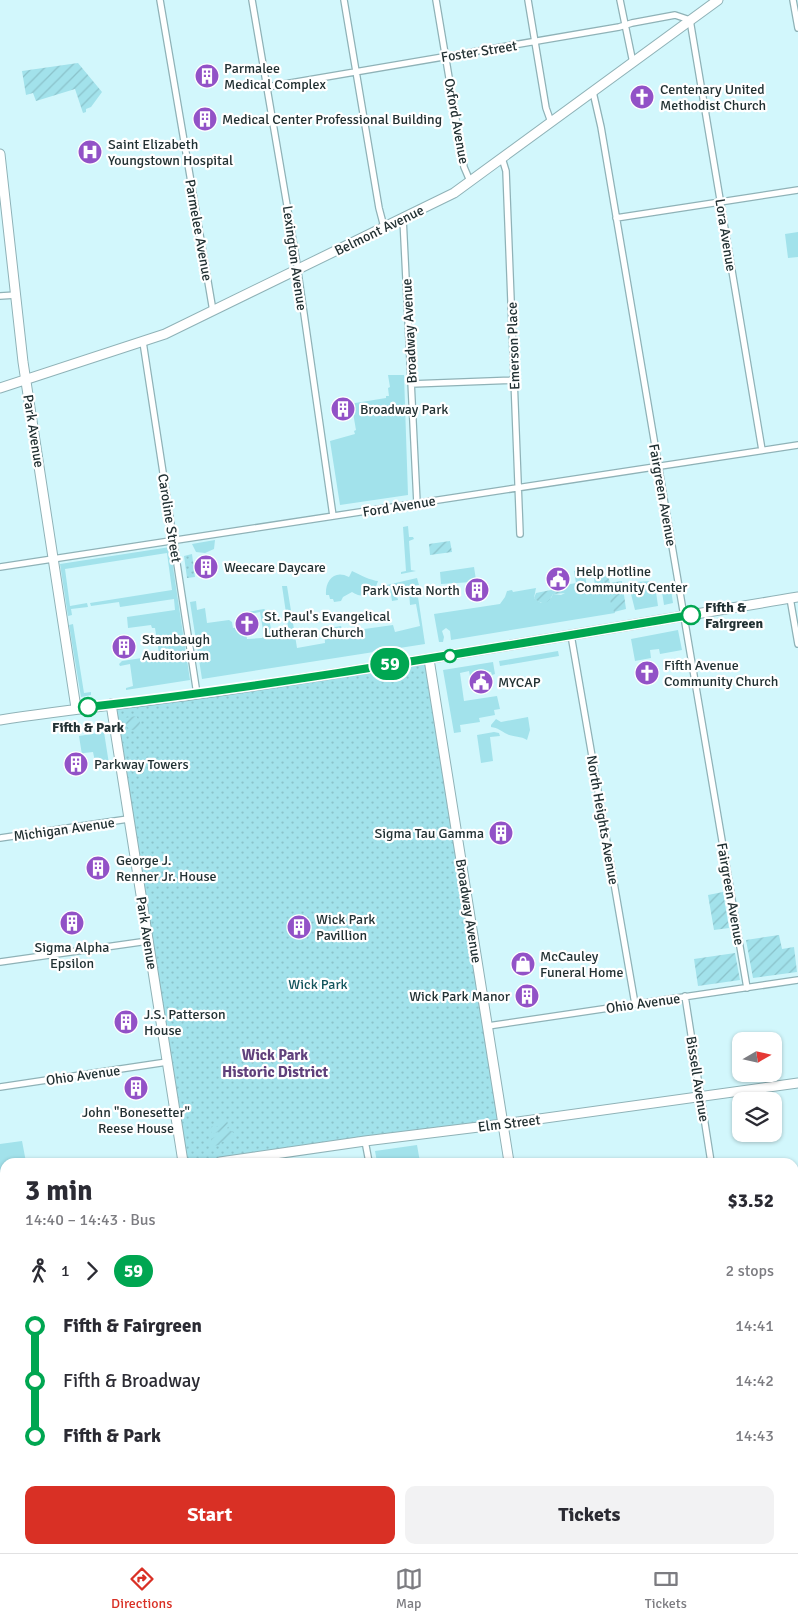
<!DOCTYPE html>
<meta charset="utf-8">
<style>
body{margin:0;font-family:Signika,sans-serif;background:#f2f2f3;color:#2b2b33;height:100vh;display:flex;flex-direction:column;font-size:19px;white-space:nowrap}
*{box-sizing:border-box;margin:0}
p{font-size:16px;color:#7c7c81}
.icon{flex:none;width:28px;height:28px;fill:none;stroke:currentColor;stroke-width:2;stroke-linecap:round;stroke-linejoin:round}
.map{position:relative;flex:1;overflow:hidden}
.sheet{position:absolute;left:0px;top:1158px;width:799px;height:396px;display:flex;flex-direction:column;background:#fff;border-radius:15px 15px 0 0;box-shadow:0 1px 4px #0004}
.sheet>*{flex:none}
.badge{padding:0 10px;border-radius:16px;font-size:18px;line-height:32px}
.needle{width:32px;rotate:81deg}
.tools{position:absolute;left:732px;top:1032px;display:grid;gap:10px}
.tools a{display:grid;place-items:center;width:50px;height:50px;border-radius:10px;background:#fff;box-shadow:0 1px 4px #0004;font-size:25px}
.map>.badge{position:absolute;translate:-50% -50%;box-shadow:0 0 0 2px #fff}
.legs{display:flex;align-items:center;gap:8px;height:55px;padding:0 25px;font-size:16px}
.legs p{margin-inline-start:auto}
.overview{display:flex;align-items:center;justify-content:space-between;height:85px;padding:0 25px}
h1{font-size:28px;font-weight:700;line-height:38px}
.cta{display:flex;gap:10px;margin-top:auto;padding:10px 25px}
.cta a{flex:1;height:58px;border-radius:10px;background:#d93025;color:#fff;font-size:20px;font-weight:700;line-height:58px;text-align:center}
.cta a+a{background:#f2f2f3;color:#2b2b33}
ul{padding:0 25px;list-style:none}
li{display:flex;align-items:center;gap:18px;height:55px;font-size:19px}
li i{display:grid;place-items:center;width:8px;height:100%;margin:0 6px;background:currentColor}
li i::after{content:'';width:12px;height:12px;margin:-6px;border:4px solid;border-radius:50%;background:#fff}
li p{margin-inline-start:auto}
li:first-child i{background:linear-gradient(#0000 50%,currentColor 0)}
li:last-child i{background:linear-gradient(currentColor 50%,#0000 0)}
.tabs{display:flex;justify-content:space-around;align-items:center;height:70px;border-top:1px solid #e1e1e2;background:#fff;font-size:14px;color:#7c7c81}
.tabs a{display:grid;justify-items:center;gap:2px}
.tabs .on{color:#d93025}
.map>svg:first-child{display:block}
.grass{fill:#a2e2eb}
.park{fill:url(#park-dots)}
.garden{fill:url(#garden-furrows)}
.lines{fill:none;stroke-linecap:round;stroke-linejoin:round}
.street-casing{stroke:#8fb2b7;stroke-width:8}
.secondary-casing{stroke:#8fb2b7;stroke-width:11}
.street{stroke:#fff;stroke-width:5.5}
.secondary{stroke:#fff;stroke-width:9}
.line-1-casing{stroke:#fff;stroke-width:11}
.line-1{stroke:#00a651;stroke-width:8}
.stop-1-dot{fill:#fff;stroke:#00a651;stroke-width:2.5}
.labels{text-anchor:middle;stroke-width:4.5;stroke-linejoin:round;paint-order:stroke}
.street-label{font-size:14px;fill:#223133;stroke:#fff}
.poi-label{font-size:14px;fill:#223133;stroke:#fff;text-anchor:start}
.stop-label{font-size:14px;font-weight:bold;fill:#223133;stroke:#fff;text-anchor:start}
.park-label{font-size:14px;fill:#13555d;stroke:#fff}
.neighbourhood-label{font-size:15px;font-weight:bold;fill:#60417c;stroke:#fff}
</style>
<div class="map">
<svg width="798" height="1553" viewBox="0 0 798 1553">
<defs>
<pattern id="park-dots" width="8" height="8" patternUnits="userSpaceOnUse" patternTransform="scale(1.25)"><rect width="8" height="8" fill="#a2e2eb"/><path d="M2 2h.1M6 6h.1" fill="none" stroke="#8bc2ca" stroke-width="1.8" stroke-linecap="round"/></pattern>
<pattern id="garden-furrows" width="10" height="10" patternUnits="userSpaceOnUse" patternTransform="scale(1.25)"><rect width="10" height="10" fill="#a2e2eb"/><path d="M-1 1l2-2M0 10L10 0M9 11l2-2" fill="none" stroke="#8bc2ca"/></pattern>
</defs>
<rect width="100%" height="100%" fill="#d2f7fc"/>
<path class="grass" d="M798,232V257L788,258L785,234Z
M388,375H404L408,495L340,505L330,441L355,434L354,431L356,430L352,407H350L349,404L386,398V396H389L388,388L390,387Z
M408,526L409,537H413L414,539L409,541L411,570L416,571L401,574V572L406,571L403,527Z
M215,540L214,549L205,553L196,552L192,544Z
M170,547L190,680L126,690V688L133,686L130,664L120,666L119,664L122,661L155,656V654L159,653L155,628H152L151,625L128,628L127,617L175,610L174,599L120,607L119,602L91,606L90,603L172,590L167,553L65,569L70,606L87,603L88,607L71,609L72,615L68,616L60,564Z
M474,567L476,580L472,582L441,584L440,572Z
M584,569L587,587L595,586L594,578L602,577L615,613L451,640L450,631L446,628L442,631L444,637L443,642H439L434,614L500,604L505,597L507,591L512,590L513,592L536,588L534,598L541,603L551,598L553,594L561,595L565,593L560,586L576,583L574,571Z
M352,571C358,574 372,581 378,581C374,595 365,600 352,592L343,597L341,601L334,602L333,599H330L329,595H326C325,581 334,569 349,577Z
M417,578L419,585L400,587V596H397L398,600L392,601L390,588L387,587V585Z
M650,581L655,585L658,606L635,610L630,590L636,582Z
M670,583L673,603L664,605L661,585Z
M282,586H287L297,648L325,643L324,629L341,626L343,632L393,625L395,632L420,626L416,604L410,605L409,591L417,590L425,644L202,679L190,602L196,601L197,610L205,608L207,623L229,620L232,622L233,628L245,626L247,639L262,638L264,636L260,612L244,615L242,617V613L264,609L268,612L272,635L289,633Z
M73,624L84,693L91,692V695L81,697L69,625Z
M678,630L682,650L660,654L659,649L650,650L651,658L635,661L631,639Z
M558,651L559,656L500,666L499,661Z
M493,662L495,674L492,675L491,672H489L488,671L470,676L469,671L460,673L464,701L497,696L500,709L494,710L495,715L479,718L480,722L460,725L461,732L454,733L443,670Z
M528,717L530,730L527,740C521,736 512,737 507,734C501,731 498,728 491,727V725L496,719L501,722Z
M104,732L109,764L96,766L93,752L84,753L82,755L79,736Z
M494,732L499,733L500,736L490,737L493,761L481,763L477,735Z
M22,1141L26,1162H5V1187L0,1188V1144Z
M417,1145L420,1162H408V1160L400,1161V1162H377L375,1151Z"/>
<path class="park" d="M192,554L195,577L187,578L184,556Z
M429,659L503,1124L220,1162H183L111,704Z"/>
<path class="garden" d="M78,63L102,92L91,107L86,109V112L83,113L75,89L36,101L33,93L26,95L22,71Z
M450,541L452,552L430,555L429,544Z
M608,576L610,583L622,581L626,609L614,612L602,577Z
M561,588L566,593L553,594C548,604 543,606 534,598L536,593Z
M136,716L140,722L139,729L132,730L127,727L125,718Z
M723,892L729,928L714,930L708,895Z
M779,935L782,949L794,947L797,972L753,978L746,940Z
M735,953L740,980L698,986L694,959Z
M219,1121H227L229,1126L227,1128L235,1134L234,1138L220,1143V1145L211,1146V1139L220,1134L218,1132L210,1135L209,1134L212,1132L210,1130L212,1126L217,1127L219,1125Z"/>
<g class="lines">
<defs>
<path id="street" d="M160,0L213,311
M252,0L296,258L333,516
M344,0L379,208L384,227
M436,0L464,167L470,181
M528,0L546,108L551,122
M620,0L633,63
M793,0L798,28
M267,87L619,27L632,23L675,15L690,20L762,450
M593,92L601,127L747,988
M502,158L506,171L520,534
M403,218L417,503
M616,218L798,190
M0,296L16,295
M143,342L197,694
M411,384L514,380
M0,567L798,445
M790,598L798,644
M571,635L635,1004
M0,838L128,819
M0,962L148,941
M685,996L711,1162
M488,1026L798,980
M0,1087L167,1062
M365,1141L369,1162
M794,1181H798
M794,1278H798
M0,1352H5
M794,1377L798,1376
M0,1472L5,1504
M794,1473L798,1472
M794,1503L798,1530
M12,1549L13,1553
M179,1549L180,1553
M265,1549V1553
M351,1549L352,1553
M431,1549L432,1553
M514,1549V1553
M704,1549L705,1553"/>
<path id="secondary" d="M0,154L23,362L76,708
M0,388L165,334L454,193L718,0
M429,659L509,1162
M111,704L183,1162
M0,720C71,709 142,702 213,692C409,664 603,629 798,597
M220,1162L365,1141L503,1124L798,1083
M0,1199H5
M519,1549L525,1553
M571,1549V1553
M92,1553L139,1549"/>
</defs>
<use href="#street" class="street-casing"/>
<use href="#secondary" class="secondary-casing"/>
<use href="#street" class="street"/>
<use href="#secondary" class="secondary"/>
</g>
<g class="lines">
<defs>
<path id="line-1" d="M88,707C290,684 491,648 691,615"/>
</defs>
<use href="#line-1" class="line-1-casing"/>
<use href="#line-1" class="line-1"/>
</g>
<defs>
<symbol id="building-disc" viewBox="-11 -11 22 22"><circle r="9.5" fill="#9252c7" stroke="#fff"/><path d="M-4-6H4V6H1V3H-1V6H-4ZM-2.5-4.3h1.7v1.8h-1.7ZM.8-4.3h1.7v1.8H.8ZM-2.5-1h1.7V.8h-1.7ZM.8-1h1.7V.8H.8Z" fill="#fff"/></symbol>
<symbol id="church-disc" viewBox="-11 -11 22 22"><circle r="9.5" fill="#9252c7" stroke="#fff"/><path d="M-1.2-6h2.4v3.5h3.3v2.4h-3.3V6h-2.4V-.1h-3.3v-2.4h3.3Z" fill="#fff"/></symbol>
<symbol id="hospital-disc" viewBox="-11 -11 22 22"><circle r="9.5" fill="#9252c7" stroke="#fff"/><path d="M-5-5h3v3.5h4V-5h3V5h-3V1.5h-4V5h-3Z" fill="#fff"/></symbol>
<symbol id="civic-disc" viewBox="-11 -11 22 22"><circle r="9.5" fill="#9252c7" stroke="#fff"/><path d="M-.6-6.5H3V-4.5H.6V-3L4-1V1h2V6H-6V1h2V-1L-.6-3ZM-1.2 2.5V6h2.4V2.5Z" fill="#fff"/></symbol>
<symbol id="shop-disc" viewBox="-11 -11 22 22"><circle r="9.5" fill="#9252c7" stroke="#fff"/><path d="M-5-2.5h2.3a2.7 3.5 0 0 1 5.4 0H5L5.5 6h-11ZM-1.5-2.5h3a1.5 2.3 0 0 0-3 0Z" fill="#fff"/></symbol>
</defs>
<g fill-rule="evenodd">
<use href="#building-disc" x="193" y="62" width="28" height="28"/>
<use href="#church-disc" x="628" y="83" width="28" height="28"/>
<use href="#building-disc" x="191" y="105" width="28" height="28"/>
<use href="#hospital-disc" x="76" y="138" width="28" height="28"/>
<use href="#building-disc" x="329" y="395" width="28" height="28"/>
<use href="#building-disc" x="192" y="553" width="28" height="28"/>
<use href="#civic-disc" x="544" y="565" width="28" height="28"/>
<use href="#building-disc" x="463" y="576" width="28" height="28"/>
<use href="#church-disc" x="233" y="610" width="28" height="28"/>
<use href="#building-disc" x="110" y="633" width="28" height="28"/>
<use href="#church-disc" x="633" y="659" width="28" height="28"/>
<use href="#civic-disc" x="467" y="668" width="28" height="28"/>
<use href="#building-disc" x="62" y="750" width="28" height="28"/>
<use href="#building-disc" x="487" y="819" width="28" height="28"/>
<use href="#building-disc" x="84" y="854" width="28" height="28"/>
<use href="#building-disc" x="58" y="909" width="28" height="28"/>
<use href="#building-disc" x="285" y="913" width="28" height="28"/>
<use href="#shop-disc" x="509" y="950" width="28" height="28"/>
<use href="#building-disc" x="513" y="982" width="28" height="28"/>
<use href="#building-disc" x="112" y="1008" width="28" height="28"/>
<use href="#building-disc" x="122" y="1074" width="28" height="28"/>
</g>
<g class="stop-1-dot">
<circle cx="691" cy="615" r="9"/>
<circle cx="450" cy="656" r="6"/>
<circle cx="88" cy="707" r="9"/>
</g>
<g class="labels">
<g class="street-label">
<text transform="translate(479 51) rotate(-9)" y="5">Foster Street</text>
<text transform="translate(457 121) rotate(80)" y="5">Oxford Avenue</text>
<text transform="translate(199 230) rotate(80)" y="5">Parmelee Avenue</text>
<text transform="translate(379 230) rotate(-26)" y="5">Belmont Avenue</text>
<text transform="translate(726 235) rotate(81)" y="5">Lora Avenue</text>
<text transform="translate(295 258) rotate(82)" y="5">Lexington Avenue</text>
<text transform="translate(409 331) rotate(-93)" y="5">Broadway Avenue</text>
<text transform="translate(513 346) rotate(-92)" y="5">Emerson Place</text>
<text transform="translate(34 431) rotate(81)" y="5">Park Avenue</text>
<text transform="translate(663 495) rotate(80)" y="5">Fairgreen Avenue</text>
<text transform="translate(399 506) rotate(-9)" y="5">Ford Avenue</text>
<text transform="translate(170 518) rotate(81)" y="5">Caroline Street</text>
<text transform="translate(603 820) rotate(80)" y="5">North Heights Avenue</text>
<text transform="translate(64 829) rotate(-8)" y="5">Michigan Avenue</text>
<text transform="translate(731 894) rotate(80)" y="5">Fairgreen Avenue</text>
<text transform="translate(469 911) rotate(81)" y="5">Broadway Avenue</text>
<text transform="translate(147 933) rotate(81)" y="5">Park Avenue</text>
<text transform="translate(643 1003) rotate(-8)" y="5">Ohio Avenue</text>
<text transform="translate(83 1075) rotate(-8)" y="5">Ohio Avenue</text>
<text transform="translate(698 1079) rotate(81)" y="5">Bissell Avenue</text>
<text transform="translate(509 1123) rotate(-7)" y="5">Elm Street</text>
</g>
<g class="poi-label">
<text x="224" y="73">Parmalee<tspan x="224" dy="16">Medical Complex</tspan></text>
<text x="660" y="94">Centenary United<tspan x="660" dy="16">Methodist Church</tspan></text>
<text x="222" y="124">Medical Center Professional Building</text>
<text x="108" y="149">Saint Elizabeth<tspan x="108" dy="16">Youngstown Hospital</tspan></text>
<text x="360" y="414">Broadway Park</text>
<text x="224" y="572">Weecare Daycare</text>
<text x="576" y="576">Help Hotline<tspan x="576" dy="16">Community Center</tspan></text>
<text x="460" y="595" text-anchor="end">Park Vista North</text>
<text x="264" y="621">St. Paul's Evangelical<tspan x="264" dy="16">Lutheran Church</tspan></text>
<text x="142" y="644">Stambaugh<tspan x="142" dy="16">Auditorium</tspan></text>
<text x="664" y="670">Fifth Avenue<tspan x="664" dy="16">Community Church</tspan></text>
<text x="498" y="687">MYCAP</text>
<text x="94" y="769">Parkway Towers</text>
<text x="484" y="838" text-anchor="end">Sigma Tau Gamma</text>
<text x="116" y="865">George J.<tspan x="116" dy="16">Renner Jr. House</tspan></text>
<text x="316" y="924">Wick Park<tspan x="316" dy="16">Pavillion</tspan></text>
<text x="72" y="952" text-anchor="middle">Sigma Alpha<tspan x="72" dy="16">Epsilon</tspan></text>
<text x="540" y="961">McCauley<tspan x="540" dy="16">Funeral Home</tspan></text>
<text x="510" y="1001" text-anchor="end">Wick Park Manor</text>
<text x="144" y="1019">J.S. Patterson<tspan x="144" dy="16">House</tspan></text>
<text x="136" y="1117" text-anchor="middle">John "Bonesetter"<tspan x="136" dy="16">Reese House</tspan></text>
</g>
<g class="stop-label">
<text x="705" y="612">Fifth &amp;<tspan x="705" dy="16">Fairgreen</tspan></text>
<text x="88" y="732" text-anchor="middle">Fifth &amp; Park</text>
</g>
<g class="park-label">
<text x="318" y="989">Wick Park</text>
</g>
<g class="neighbourhood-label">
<text x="275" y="1060">Wick Park<tspan x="275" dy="17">Historic District</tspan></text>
</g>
</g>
</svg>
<div class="tools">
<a><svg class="needle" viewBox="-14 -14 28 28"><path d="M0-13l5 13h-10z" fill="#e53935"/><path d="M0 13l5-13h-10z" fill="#7c7c81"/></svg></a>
<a><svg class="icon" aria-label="layers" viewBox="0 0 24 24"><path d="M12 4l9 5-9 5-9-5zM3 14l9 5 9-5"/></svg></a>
</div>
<b class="badge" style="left:390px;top:664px;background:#00a651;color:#fff">59</b>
<section class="sheet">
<div class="overview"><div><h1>3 min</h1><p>14:40 – 14:43 · Bus</p></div><b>$3.52</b></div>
<div class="legs"><svg class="icon" aria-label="walk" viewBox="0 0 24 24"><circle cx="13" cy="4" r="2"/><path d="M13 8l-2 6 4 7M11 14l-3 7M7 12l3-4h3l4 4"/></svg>1<svg class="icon" aria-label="forward" viewBox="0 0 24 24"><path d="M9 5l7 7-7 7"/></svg><b class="badge" style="background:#00a651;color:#fff">59</b><p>2 stops</p></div>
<ul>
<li><i style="color:#00a651"></i><b>Fifth &amp; Fairgreen</b><p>14:41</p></li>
<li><i style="color:#00a651"></i><span>Fifth &amp; Broadway</span><p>14:42</p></li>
<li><i style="color:#00a651"></i><b>Fifth &amp; Park</b><p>14:43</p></li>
</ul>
<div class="cta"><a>Start</a><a>Tickets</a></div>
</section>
</div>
<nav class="tabs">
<a class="on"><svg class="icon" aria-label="directions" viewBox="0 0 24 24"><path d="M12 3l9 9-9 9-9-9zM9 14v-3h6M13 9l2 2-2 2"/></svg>Directions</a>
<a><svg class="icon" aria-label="map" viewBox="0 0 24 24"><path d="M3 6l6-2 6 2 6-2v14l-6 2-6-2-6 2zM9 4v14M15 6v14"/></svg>Map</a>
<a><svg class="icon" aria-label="tickets" viewBox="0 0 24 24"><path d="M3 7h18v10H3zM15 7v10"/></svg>Tickets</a>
</nav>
